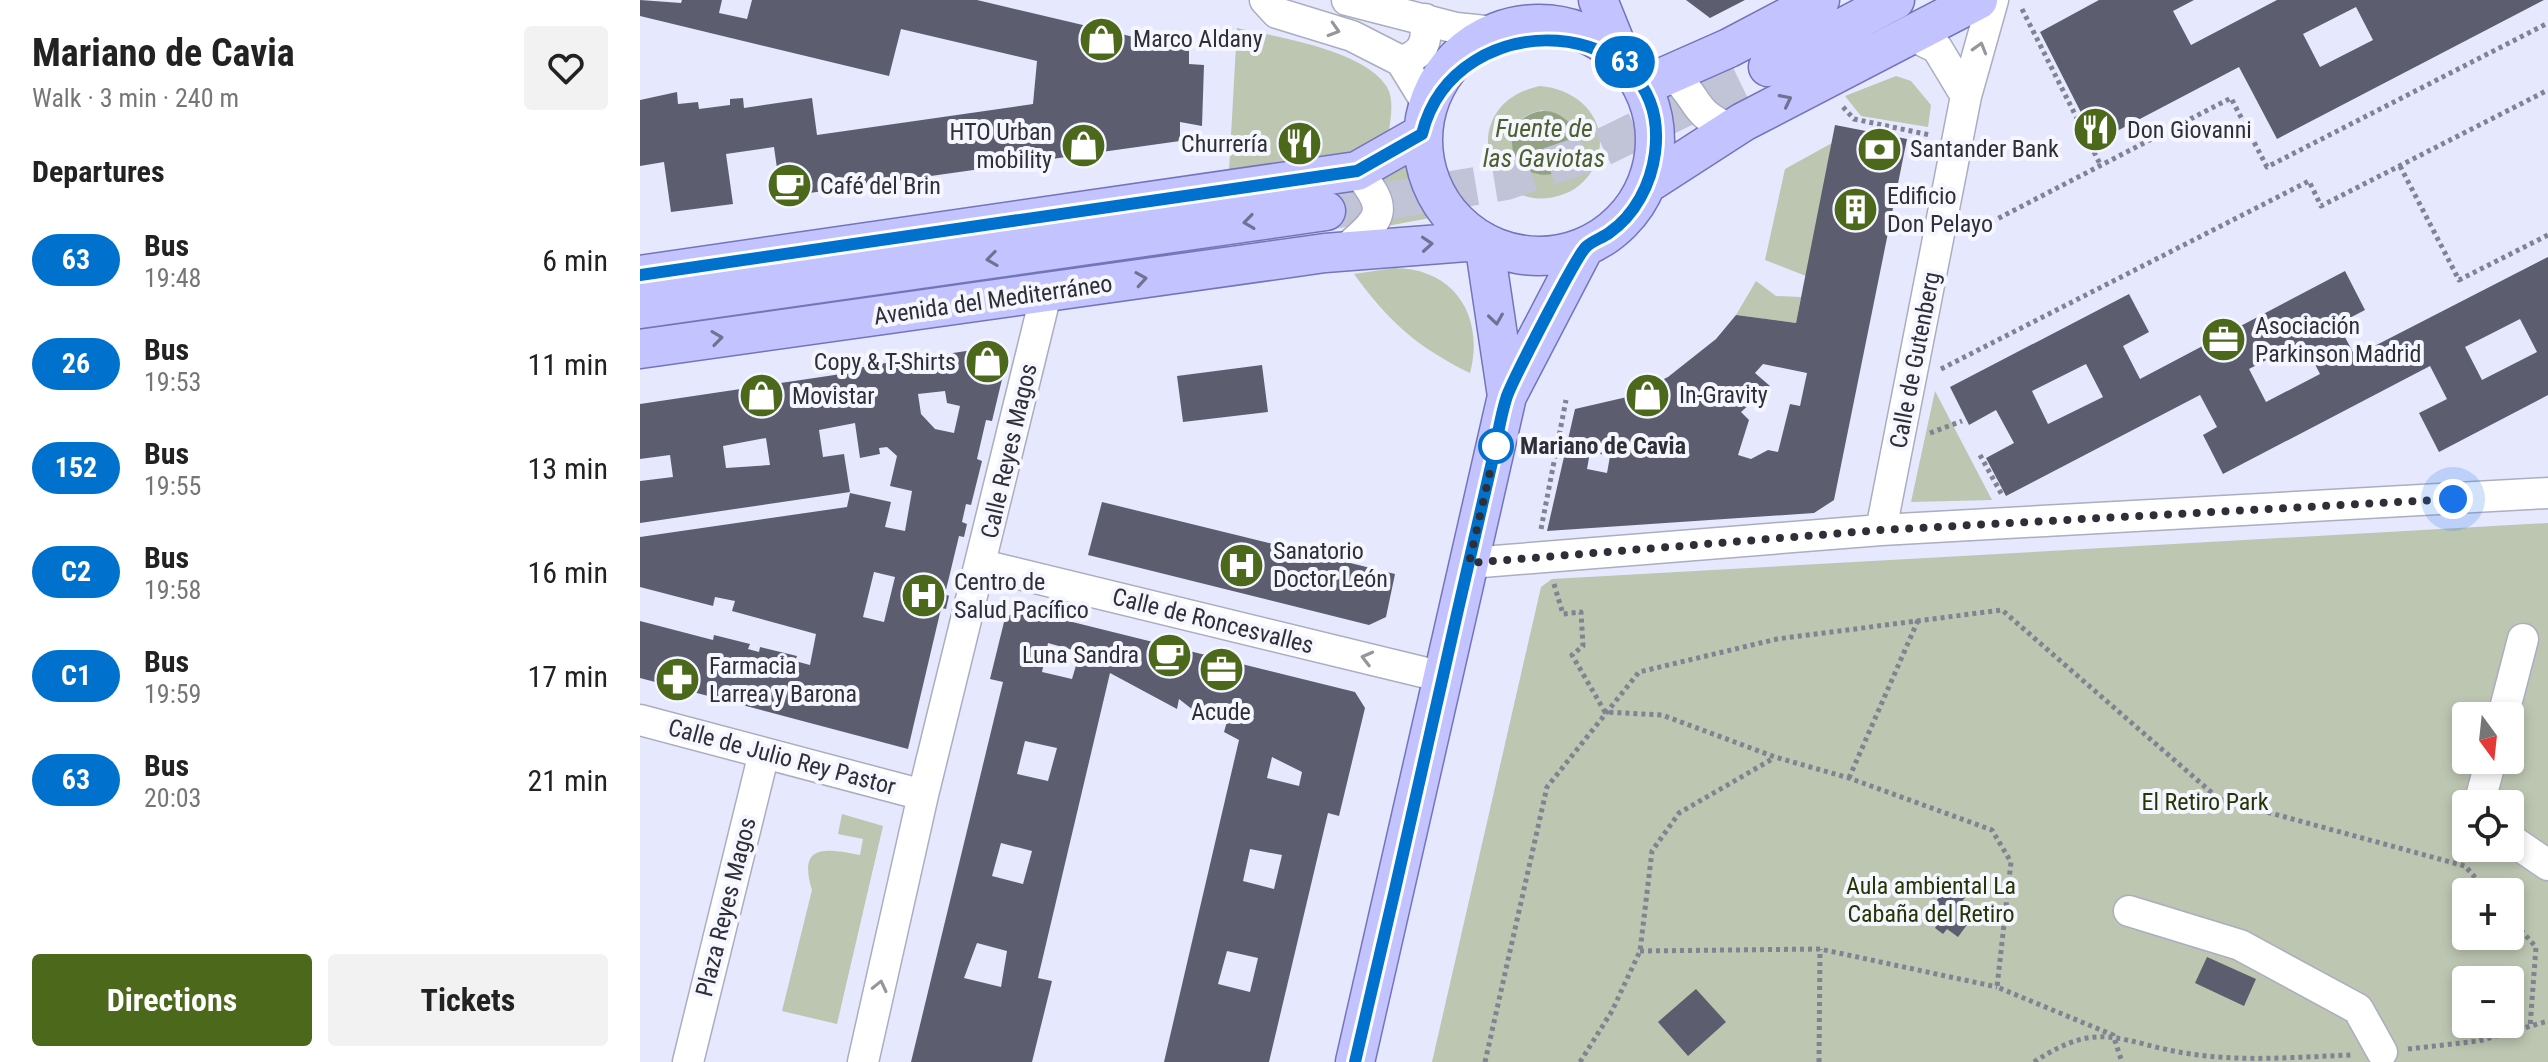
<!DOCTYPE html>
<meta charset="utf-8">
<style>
body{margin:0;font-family:"Roboto Condensed",sans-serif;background:#f2f2f2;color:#222;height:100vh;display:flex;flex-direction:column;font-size:30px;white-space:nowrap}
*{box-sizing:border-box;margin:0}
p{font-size:26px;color:#767676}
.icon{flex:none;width:44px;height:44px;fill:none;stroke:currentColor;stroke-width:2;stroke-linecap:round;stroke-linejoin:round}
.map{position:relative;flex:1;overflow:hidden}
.details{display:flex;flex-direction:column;background:#fff;width:640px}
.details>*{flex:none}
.badge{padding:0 16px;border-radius:26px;font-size:28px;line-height:52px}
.needle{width:52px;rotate:165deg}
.tools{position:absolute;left:1812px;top:702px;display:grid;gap:16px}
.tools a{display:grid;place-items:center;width:72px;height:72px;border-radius:8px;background:#fff;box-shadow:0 4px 12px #0003;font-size:40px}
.you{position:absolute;width:40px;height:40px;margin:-20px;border:6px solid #fff;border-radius:50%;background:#1a73e8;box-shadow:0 0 0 12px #1a73e833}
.map>.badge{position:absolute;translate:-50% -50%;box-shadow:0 0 0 4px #fff}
h2{padding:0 32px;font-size:30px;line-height:72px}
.round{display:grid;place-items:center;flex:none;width:84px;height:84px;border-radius:8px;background:#f2f2f2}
.head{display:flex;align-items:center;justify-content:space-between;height:136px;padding:0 32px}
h1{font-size:38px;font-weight:700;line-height:60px}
.button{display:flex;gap:16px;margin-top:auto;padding:16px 32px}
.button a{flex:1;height:92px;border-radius:8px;background:#4b681b;color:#fff;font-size:32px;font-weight:700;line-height:92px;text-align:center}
.button a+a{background:#f2f2f2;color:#222}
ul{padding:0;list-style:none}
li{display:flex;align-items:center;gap:24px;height:104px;padding:0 32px}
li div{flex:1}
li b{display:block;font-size:30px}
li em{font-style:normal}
li .badge{min-width:88px;font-weight:700;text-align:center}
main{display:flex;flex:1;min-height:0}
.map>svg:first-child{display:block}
.green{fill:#bcc6b1;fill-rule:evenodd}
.water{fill:#95a385}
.building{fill:#5c5e70;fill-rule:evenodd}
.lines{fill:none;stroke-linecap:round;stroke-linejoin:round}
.major-tunnel{stroke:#c1c3d6;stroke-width:38;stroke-dasharray:38 19;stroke-linecap:butt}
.minor-casing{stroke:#abadc1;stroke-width:33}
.major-casing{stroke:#7475b9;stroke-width:41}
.path{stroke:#828392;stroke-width:5;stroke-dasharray:4 4;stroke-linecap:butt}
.minor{stroke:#fff;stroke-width:30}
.major{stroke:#c2c3ff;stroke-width:38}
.oneway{stroke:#96979b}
.oneway2{stroke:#717291}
.line-casing{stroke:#fff;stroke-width:18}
.line{stroke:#0072ce;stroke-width:12}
.walk{stroke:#2e2f37;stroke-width:8;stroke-dasharray:0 14.4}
.stop-dot{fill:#fff;stroke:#0072ce;stroke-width:4}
.labels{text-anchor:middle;stroke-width:8;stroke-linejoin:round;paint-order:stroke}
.poi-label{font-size:24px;fill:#2e2f37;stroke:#f5f6ff;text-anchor:start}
.street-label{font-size:24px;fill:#2e2f37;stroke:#f5f6ff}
.stop-label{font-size:24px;font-weight:bold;fill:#2e2f37;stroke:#f5f6ff;text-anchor:start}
.park-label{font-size:24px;fill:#243604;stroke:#f5f6ff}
.water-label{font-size:26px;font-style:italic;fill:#4c6030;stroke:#f5f6ff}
</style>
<main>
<section class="details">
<div class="head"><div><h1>Mariano de Cavia</h1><p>Walk · 3 min · 240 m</p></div><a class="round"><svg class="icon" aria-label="heart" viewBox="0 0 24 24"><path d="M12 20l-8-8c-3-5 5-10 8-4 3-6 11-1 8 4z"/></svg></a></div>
<h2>Departures</h2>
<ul>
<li><span class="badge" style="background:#0072ce;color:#fff">63</span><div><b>Bus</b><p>19:48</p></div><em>6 min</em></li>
<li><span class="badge" style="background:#0072ce;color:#fff">26</span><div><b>Bus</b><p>19:53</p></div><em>11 min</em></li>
<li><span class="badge" style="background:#0072ce;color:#fff">152</span><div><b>Bus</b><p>19:55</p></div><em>13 min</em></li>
<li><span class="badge" style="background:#0072ce;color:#fff">C2</span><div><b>Bus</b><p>19:58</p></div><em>16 min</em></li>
<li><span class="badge" style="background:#0072ce;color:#fff">C1</span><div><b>Bus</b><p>19:59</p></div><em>17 min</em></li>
<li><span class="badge" style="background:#0072ce;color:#fff">63</span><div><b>Bus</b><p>20:03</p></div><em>21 min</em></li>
</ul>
<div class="button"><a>Directions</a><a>Tickets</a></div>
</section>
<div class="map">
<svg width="1908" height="1062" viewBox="0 0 1908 1062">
<rect width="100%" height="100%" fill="#e6e8fe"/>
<path class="green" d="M597,28C637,37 725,50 747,87C755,101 750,122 748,137L710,157L589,171Z
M1256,76L1271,81L1291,105L1288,127L1221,116L1205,96Z
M900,86C938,89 970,119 957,160C952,175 939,189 924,194C849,223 810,105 900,86ZM903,110L898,175L878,163C869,136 871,116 903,110Z
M1192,143L1166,276L1125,260L1145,169Z
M767,163L785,197L790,218L747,226L739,179Z
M754,268C814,268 845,316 830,373C777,347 749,322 714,274Z
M1116,281L1136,296L1161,297L1156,323L1096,315Z
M1295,391L1352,500L1271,502Z
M1908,523V1062H792L901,587L912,579ZM1826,716H1870V760H1826ZM1826,804H1870V848H1826ZM1826,892H1870V936H1826ZM1826,980H1870V1024H1826Z
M202,814L243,826L197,1024L142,1011L172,890C157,842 188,849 220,855L223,839L198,834Z"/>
<path class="water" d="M872 143a32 32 0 1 1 64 0a32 32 0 1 1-64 0Z"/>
<path class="building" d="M0,0L41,3L42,0H82L79,13L107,19L112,0H337L549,50V64L564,65L562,126L540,122V141L141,197L134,147L86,154L93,204L31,212L24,162L0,166V100L37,92L38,104L58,102L59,109L90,105V99L103,98L104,108L172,98L177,135L393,104L397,61L261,29L249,76L0,16Z
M1046,0H1105L1070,18Z
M1459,0H1554L1533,11L1551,45L1637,0H1904L1637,139L1599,67L1456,142L1400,32ZM1716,7L1733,40L1680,67L1663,34Z
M1195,125L1267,139L1194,500L1174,513L907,531L935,409L987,397L1028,377L1076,339L1096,315L1156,323ZM1123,364L1167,373L1160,406L1150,404L1138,452L1128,450L1111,459L1098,455L1109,420L1101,412L1130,386L1115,373ZM950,452L970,456L967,473L947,469Z
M1908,257V395L1799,452L1779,413L1807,399L1790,366L1583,474L1563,435L1577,427L1560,395L1366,496L1346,458L1374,443L1356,410L1329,425L1310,387L1489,294L1509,332L1483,346L1500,379L1705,271L1725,310L1698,324L1715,356ZM1880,319L1897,352L1842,380L1825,347ZM1663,341L1680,374L1626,402L1609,369ZM1446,364L1463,397L1408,424L1392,391Z
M346,348L365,367L352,421L346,420L337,459L342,461L331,505L326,504L322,522L327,524L324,537L319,536L305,594L309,596L306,609L302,608L300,613L268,749L0,678V621L73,640L74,635L110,644L108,649L119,652L120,647L157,656L155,661L170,665L176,634L92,611L95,601L75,597L73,606L0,587V537L207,507L210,493L251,502L245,527L265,531L272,491L250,486L257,456L247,447L239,448L240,454L220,458L215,423L179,430L183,457L204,454L210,492L0,523V481L33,477L30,455L0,459V404L208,373L207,370L251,362L252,367L274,363L273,359ZM305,391L307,403L320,406L314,433L295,429L281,414L278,394ZM126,438L130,465L86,468L83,446ZM234,572L255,577L244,622L223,617Z
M622,365L628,412L543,422L537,376Z
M462,502L755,574L746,617L729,625L448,555Z
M380,609L715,692L725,708L699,816L688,813L629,1062H524L599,740L584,732L588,718L553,710L539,699L537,709L470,673L398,978L412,981L392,1062H271L363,682L350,679L365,618ZM408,643L440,652L432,679L402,672ZM385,741L417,748L408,781L377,774ZM632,757L662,772L659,786L627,778ZM361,843L392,851L383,884L352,876ZM610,849L642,855L634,889L603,881ZM337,943L367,951L361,987L324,978ZM587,951L618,958L610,992L578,984Z
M1299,876L1326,896L1318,907L1332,918L1318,937L1307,929L1303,934L1295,928L1299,922L1287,914L1300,896L1290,888Z
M1567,957L1616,979L1604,1006L1555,983Z
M1056,989L1086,1022L1048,1056L1018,1022Z"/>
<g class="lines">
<path class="major-tunnel" d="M686,211L866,181L955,151L1128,67"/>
<defs>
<path id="minor" d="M625,0L637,13L712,36L761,61L788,105
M707,0L816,28L855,32
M1271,35L1297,48L1326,96
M761,61C784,55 788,41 785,19
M1032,75C1061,98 1049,112 1091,129
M705,250C741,218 751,212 717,171
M1241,530L1326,96L1353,0
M829,563L1241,530L1908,493
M342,565L803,677
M1863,716L1883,639
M0,720L283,795
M1839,804L1851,760
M1870,839L1908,865
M1489,911L1600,945L1718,1009L1742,1052
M48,1062L124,753
M223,1062L283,795L406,294"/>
<path id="major" d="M958,0L981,57
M783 140a116 116 0 1 1 232 0a116 116 0 1 1-232 0Z
M1128,67L1255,0
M1003,86L1089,48L1180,0
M1007,184L1103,122L1338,0
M844,242L867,396
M0,275L717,171L782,134
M0,309L686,211
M0,349L685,253L839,241
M715,1062L867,396L944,248"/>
</defs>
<use href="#minor" class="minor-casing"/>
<use href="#major" class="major-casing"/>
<path class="path" d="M1382,9L1461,166
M1203,107L1214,119L1290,135
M1760,166L1819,280L1908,235
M1330,233L1591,98L1627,167L1908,23
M1301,369L1669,181L1681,206L1908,90
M1290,433L1322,421
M1340,455L1362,495
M901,529L926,400
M914,584L923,614L941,612L943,646L932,655L965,712L1022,715L1135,757L1209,778L1352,830L1371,862L1357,987L1473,1035L1482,1062
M1209,778L1279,618
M1870,918L1896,947L1890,1027
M1000,951L1180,949L1357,987
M1768,1049L1839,1041L1908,1021
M845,1062L907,787L999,672L1137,639L1362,610L1579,799L1825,866L1848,892
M940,1062L972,1011L1000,951L1012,851L1039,813L1134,758
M1179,1062L1180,949
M1394,1062C1462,1017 1481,1044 1551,1054C1603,1062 1658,1057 1711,1055"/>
<use href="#minor" class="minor"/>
<use href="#major" class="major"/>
</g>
<defs><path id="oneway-chevron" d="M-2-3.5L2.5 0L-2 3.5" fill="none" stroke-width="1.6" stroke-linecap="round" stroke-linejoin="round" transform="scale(2)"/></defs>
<g class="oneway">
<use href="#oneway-chevron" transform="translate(694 30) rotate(17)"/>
<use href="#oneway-chevron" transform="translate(1340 48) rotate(-74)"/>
<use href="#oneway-chevron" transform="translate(727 658) rotate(-166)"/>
<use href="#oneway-chevron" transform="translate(240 986) rotate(-77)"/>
</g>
<g class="oneway2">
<use href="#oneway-chevron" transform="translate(1146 100) rotate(-27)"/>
<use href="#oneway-chevron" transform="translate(609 222) rotate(172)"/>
<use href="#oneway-chevron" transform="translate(787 244) rotate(-4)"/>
<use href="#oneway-chevron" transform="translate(352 259) rotate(172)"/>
<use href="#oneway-chevron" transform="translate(501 279) rotate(-9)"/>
<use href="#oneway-chevron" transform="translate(856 319) rotate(82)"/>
<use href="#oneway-chevron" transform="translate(77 338) rotate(-8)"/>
</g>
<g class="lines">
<defs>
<path id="line" d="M0,275L717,171L782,134C815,0 1033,13 1015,153C1011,184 995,215 969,233C962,238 952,241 946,247C936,256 874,378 867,396C860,417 857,441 852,462C840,512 829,563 817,614C784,763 750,913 715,1062"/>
</defs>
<use href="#line" class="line-casing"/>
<use href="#line" class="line"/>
<path class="walk" d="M856,446L829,563L1241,530L1813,499"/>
</g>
<defs>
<symbol id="shop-disc" viewBox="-11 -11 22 22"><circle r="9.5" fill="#4b681b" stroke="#f5f6ff"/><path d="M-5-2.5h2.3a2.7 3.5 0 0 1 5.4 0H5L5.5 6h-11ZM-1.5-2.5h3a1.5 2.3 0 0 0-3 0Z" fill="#fff"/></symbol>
<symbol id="restaurant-disc" viewBox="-11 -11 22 22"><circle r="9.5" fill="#4b681b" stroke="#f5f6ff"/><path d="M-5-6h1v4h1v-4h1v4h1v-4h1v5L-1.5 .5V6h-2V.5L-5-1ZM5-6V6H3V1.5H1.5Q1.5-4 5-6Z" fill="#fff"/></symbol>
<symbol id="bank-disc" viewBox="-11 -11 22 22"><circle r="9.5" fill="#4b681b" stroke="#f5f6ff"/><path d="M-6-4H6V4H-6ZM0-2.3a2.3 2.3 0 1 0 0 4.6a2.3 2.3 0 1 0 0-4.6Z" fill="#fff"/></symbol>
<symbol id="cafe-disc" viewBox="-11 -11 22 22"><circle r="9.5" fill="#4b681b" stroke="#f5f6ff"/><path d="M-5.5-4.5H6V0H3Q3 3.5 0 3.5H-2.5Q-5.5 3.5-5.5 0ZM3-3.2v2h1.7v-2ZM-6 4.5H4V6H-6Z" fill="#fff"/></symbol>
<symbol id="building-disc" viewBox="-11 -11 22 22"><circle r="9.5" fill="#4b681b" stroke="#f5f6ff"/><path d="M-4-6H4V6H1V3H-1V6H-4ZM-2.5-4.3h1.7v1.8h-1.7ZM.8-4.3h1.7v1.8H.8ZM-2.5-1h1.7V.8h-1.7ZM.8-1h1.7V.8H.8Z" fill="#fff"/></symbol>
<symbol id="office-disc" viewBox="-11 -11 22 22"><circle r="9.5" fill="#4b681b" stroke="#f5f6ff"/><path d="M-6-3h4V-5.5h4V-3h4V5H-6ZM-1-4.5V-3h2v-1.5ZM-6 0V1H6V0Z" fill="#fff"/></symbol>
<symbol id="hospital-disc" viewBox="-11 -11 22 22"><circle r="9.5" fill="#4b681b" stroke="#f5f6ff"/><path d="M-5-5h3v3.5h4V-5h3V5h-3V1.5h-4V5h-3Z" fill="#fff"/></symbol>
<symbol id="pharmacy-disc" viewBox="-11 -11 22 22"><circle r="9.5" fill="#4b681b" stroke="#f5f6ff"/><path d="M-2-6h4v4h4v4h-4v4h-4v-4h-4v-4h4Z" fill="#fff"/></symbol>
</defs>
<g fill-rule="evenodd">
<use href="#shop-disc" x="436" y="14" width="51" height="51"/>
<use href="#restaurant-disc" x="1430" y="104" width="51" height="51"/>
<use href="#restaurant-disc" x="634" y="118" width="51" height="51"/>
<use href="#shop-disc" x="418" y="120" width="51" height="51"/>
<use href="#bank-disc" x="1214" y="124" width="51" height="51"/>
<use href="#cafe-disc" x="124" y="160" width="51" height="51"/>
<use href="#building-disc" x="1190" y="184" width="51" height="51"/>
<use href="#office-disc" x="1558" y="314" width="51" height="51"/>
<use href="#shop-disc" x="322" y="336" width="51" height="51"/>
<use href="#shop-disc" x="982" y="370" width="51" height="51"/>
<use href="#shop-disc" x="96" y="370" width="51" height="51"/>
<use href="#hospital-disc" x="576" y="540" width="51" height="51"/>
<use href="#hospital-disc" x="258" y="570" width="51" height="51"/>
<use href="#cafe-disc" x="504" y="630" width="51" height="51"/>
<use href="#office-disc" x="556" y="644" width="51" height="51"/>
<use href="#pharmacy-disc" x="12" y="654" width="51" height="51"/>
</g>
<circle class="stop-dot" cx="856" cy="446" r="16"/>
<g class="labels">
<g class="poi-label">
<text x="493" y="47">Marco Aldany</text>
<text x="1487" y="138">Don Giovanni</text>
<text x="412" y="140" text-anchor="end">HTO Urban<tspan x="412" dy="28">mobility</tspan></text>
<text x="628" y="152" text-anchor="end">Churrería</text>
<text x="1270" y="157">Santander Bank</text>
<text x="180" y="194">Café del Brin</text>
<text x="1247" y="204">Edificio<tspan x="1247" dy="28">Don Pelayo</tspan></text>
<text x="1615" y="334">Asociación<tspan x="1615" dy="28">Parkinson Madrid</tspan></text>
<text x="316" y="370" text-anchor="end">Copy &amp; T-Shirts</text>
<text x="1039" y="403">In-Gravity</text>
<text x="152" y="404">Movistar</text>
<text x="633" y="559">Sanatorio<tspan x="633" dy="28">Doctor León</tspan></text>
<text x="314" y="590">Centro de<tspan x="314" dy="28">Salud Pacífico</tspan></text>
<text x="499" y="663" text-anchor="end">Luna Sandra</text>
<text x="69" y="674">Farmacia<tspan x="69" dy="28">Larrea y Barona</tspan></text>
<text x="581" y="720" text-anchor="middle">Acude</text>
</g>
<g class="street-label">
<text transform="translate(353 300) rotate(-8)" y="8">Avenida del Mediterráneo</text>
<text transform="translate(1275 360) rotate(-79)" y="8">Calle de Gutenberg</text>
<text transform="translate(369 451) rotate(-77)" y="8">Calle Reyes Magos</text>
<text transform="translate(573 621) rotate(14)" y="8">Calle de Roncesvalles</text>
<text transform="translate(142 757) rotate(15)" y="8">Calle de Julio Rey Pastor</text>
<text transform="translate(86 907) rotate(-76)" y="8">Plaza Reyes Magos</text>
</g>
<g class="stop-label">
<text x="880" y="454">Mariano de Cavia</text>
</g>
<g class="park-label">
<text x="1565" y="810">El Retiro Park</text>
<text x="1291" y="894">Aula ambiental La<tspan x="1291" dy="28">Cabaña del Retiro</tspan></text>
</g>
<g class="water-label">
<text x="904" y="137">Fuente de<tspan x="904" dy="30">las Gaviotas</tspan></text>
</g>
</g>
</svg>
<div class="tools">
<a><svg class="needle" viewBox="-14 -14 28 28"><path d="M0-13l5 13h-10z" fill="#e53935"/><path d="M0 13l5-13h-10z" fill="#767676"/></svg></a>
<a><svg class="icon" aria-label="locate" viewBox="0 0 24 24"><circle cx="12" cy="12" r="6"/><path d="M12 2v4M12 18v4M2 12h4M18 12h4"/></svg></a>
<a>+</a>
<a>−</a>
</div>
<div class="you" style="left:1813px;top:499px"></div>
<b class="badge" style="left:985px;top:62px;background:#0072ce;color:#fff">63</b>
</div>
</main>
